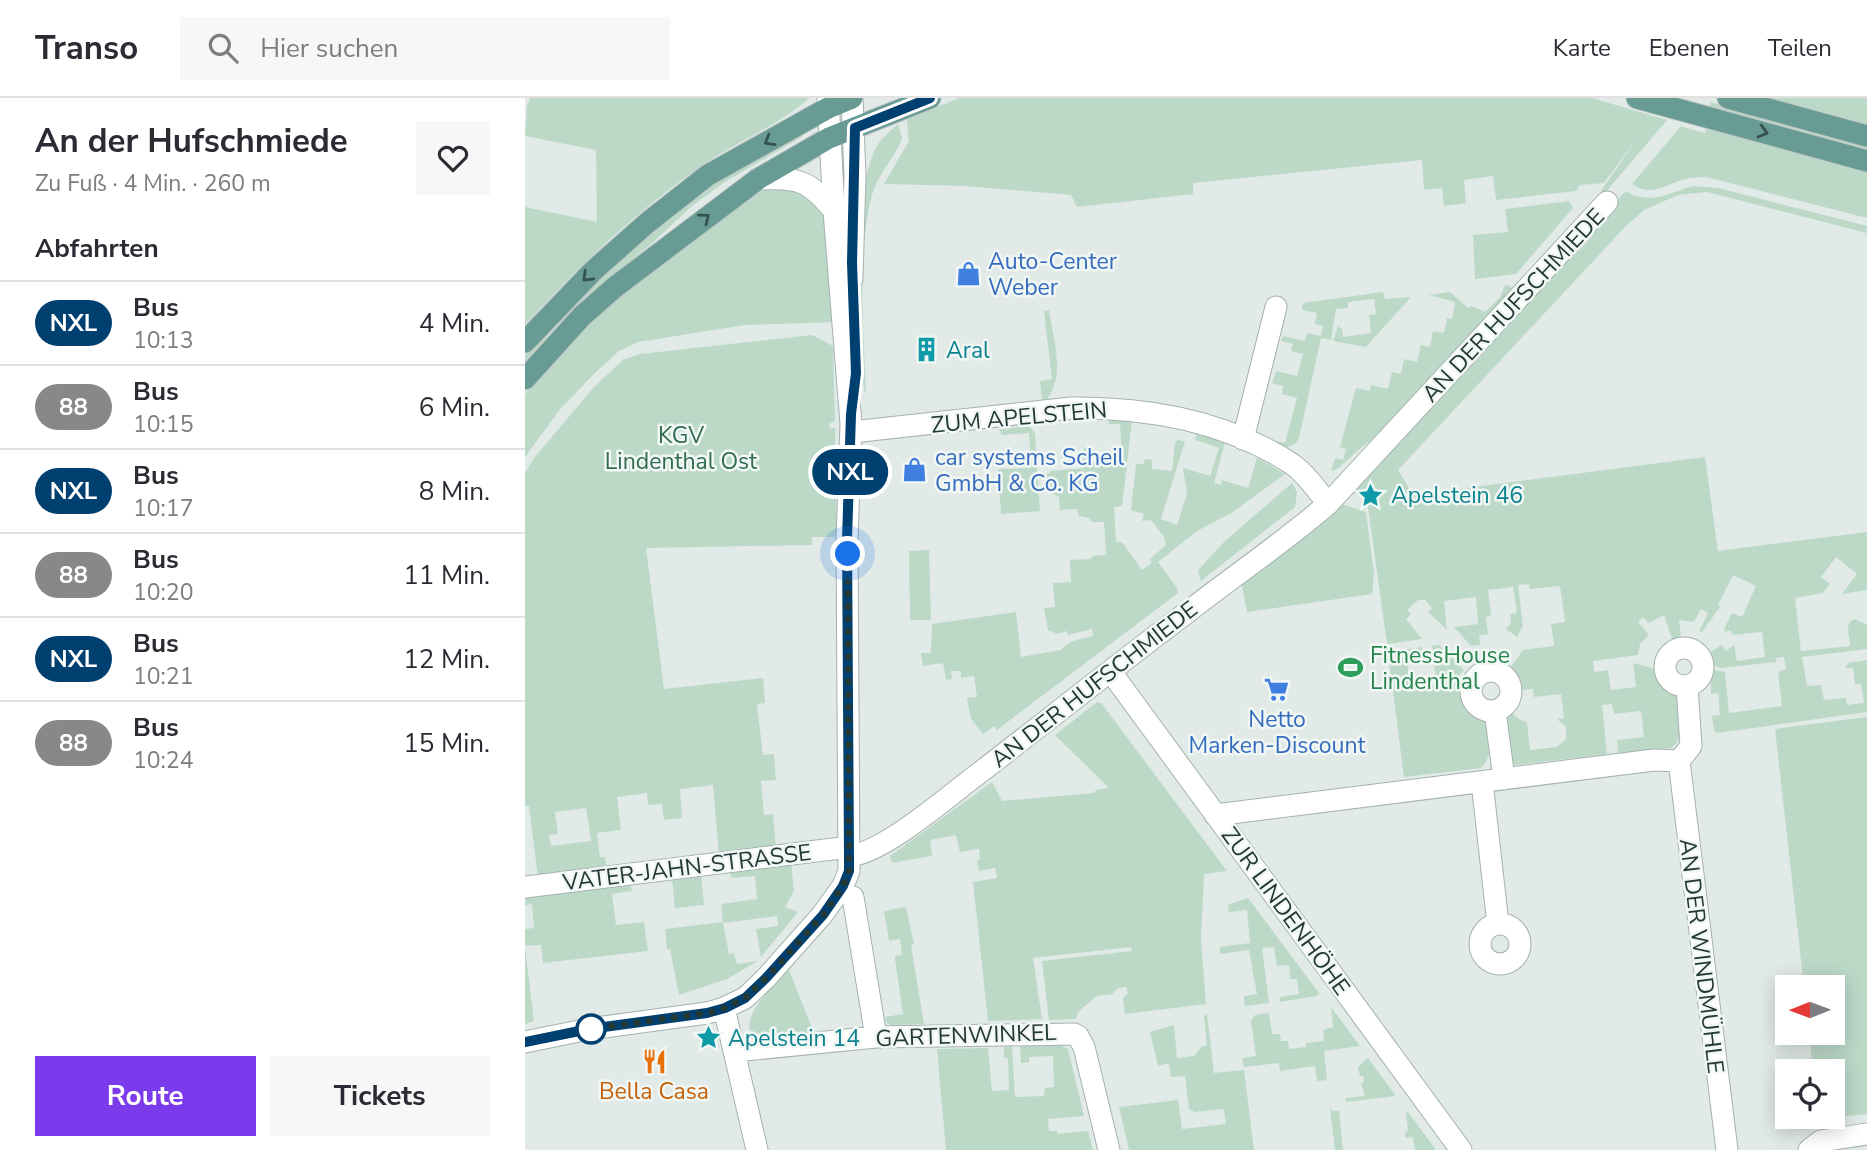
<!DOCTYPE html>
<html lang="de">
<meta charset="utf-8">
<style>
body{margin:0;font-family:"Nunito Sans",sans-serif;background:#f7f7f7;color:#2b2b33;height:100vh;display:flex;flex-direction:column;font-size:26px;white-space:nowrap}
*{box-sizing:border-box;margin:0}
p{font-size:23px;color:#7c7c81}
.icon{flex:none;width:38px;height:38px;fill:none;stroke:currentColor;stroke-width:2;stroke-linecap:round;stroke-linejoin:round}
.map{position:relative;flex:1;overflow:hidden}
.drawer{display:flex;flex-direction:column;background:#fff;width:525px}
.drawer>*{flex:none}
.badge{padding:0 14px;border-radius:23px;font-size:24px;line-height:46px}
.needle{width:46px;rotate:269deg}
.controls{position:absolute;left:1250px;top:877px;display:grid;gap:14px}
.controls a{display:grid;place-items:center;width:70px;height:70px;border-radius:0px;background:#fff;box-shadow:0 4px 18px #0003;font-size:35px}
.you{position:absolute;width:35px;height:35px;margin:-18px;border:5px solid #fff;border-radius:50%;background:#1a73e8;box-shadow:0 0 0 10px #1a73e833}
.map>.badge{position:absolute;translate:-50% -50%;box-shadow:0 0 0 4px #fff}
h2{padding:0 35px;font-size:26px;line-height:63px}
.round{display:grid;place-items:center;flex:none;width:74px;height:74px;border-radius:0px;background:#f7f7f7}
.overview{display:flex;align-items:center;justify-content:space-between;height:119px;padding:0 35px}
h1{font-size:33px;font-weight:700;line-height:52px}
.button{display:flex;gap:14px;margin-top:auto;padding:14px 35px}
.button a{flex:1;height:80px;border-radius:0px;background:#7c3aed;color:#fff;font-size:28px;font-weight:700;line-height:80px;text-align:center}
.button a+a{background:#f7f7f7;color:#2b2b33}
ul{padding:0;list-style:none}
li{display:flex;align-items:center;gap:21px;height:84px;padding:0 35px;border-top:2px solid #e1e1e2}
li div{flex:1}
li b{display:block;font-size:26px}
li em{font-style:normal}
li .badge{min-width:77px;font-weight:700;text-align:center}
header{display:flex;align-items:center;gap:42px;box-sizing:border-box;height:98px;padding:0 35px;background:#fff;border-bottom:2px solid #e1e1e2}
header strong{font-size:33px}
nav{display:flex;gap:38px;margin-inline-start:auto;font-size:24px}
.search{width:490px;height:63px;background:#f7f7f7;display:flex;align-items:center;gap:18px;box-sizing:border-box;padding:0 24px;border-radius:0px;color:#7c7c81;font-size:26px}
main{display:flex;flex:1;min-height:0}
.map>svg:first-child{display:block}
.green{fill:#bcd9c8;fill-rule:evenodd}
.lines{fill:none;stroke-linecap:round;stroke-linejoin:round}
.minor-casing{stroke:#a4b1ae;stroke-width:23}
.major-casing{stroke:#bdc4c3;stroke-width:23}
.minor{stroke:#fff;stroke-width:21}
.major{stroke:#699b95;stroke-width:21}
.oneway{stroke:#34524e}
.line-casing{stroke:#fff;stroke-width:16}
.line{stroke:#004071;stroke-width:10}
.walk{stroke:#233936;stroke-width:7;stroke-dasharray:0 12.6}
.stop-dot{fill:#fff;stroke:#004071;stroke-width:3.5}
.labels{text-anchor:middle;stroke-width:5;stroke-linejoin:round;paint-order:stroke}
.shop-label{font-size:23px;fill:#366cbe;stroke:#f1f7f5;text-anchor:start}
.street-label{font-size:23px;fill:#233936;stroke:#f1f7f5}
.culture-label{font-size:23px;fill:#0d838f;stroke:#f1f7f5;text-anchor:start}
.park-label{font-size:23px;fill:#316b50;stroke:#f1f7f5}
.leisure-label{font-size:23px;fill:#27864d;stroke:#f1f7f5;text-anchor:start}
.food-label{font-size:23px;fill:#c56008;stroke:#f1f7f5}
</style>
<header>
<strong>Transo</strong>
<div class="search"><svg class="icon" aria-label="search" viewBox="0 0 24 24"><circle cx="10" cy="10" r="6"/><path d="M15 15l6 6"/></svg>Hier suchen</div>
<nav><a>Karte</a><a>Ebenen</a><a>Teilen</a></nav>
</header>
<main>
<section class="drawer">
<div class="overview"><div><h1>An der Hufschmiede</h1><p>Zu Fuß · 4 Min. · 260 m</p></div><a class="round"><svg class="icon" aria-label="heart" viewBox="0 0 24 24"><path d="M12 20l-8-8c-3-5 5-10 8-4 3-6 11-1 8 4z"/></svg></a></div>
<h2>Abfahrten</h2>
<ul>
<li><span class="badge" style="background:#004071;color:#fff">NXL</span><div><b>Bus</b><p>10:13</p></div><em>4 Min.</em></li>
<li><span class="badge" style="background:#888;color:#fff">88</span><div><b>Bus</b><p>10:15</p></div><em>6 Min.</em></li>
<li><span class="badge" style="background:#004071;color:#fff">NXL</span><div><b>Bus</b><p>10:17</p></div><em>8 Min.</em></li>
<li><span class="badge" style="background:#888;color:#fff">88</span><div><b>Bus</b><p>10:20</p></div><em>11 Min.</em></li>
<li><span class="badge" style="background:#004071;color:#fff">NXL</span><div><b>Bus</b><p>10:21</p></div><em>12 Min.</em></li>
<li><span class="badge" style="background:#888;color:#fff">88</span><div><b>Bus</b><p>10:24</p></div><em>15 Min.</em></li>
</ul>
<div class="button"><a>Route</a><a>Tickets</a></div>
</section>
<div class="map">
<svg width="1342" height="1052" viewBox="0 0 1342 1052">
<rect width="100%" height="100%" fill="#e1eae7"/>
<path class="green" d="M5,0H284C252,29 210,44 175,69C110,114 53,169 0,227V109L72,124L71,52L0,38L2,8Z
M434,0H1067L1142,22L1080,95L1076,93L1113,39L1079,85L1055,87L1051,93L971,102L968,78L939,82L941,105L919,108L917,90L899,92L897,62L668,85V96L552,109L546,97L442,88L359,86L384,43L382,21Z
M1246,0H1342V26Z
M1186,4L1342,48V55L1183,11Z
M373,26L377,39L376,44C367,62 352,78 347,97C331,159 339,233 341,297C334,277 337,253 336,232C335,186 330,89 351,50C356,40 365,33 373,26Z
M1156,28L1180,35L1182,29L1342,73V120L1181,79C1173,80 1165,79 1157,82C1139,88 1125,99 1107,86Z
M275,36L278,38L200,84L167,108L125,147L61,199L29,231L0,265V257C57,193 124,128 196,81C221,65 249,51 275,36Z
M268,87L298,113L301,124L309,224L220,227L113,244L94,253L72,273L36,310L0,359V296L81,207L175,136L237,93L246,89Z
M1168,88L1193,90L1342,128V135L1182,94L1153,97L1119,112L1101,128L873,372L888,397L1180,359L1193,453L1342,434V492L1317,496L1332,476L1311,459L1296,479L1305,486L1298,495L1270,500L1276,553L1325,548C1325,538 1318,525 1330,521L1342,527V551L1277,559L1282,588L1296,587L1299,602L1321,600L1322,607L1339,605L1336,586H1330L1328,570H1320L1323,565L1342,562V614L1192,635L1189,632L1187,618L1195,617L1193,595L1186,596L1185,571L1200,574L1204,615L1257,608L1253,574L1261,571L1259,559L1251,560V564L1196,570L1186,566L1184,555L1197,547L1201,553L1209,547L1212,563L1240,559L1237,534L1208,537L1205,532L1201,534L1199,531L1207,515L1217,519L1231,488L1208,477L1193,507L1195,509L1177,534L1174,533L1183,515L1176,511L1169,524L1154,522L1156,538L1147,541L1139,517L1124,525L1118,519L1113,524L1124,537L1115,546L1113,557L1068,563L1069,574L1083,572L1086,592L1111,589L1108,565L1131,571C1134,585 1143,587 1151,598C1159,611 1161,641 1146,650L1093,655L1092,642L1119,639L1116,613L1089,616L1087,606L1077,607L1082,656L990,667C980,655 978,627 985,613L995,622L1002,624L1005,652L1032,649L1041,641V629L1032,621L1039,620L1036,596L1009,599L1008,591L994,592L993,581L985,570L998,552L1029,548L1026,526L1040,524L1035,488L1005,491L1004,486L993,487L998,528L992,539L981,531L986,525L985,516L992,515L988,489L963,492L966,518L961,519L963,536L954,537L955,547L946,548L929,529L953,526L951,499L919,503L922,532L903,514L907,510L900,502H893L882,512L886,516L881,521L897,541L862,546L842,402L825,392L1101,93C1125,108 1143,95 1168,88Z
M1044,103L1048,110L991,176L950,181L948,137L983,134L980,111Z
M980,187H983L990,192L849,346L843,344L812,371L806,373L810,360L818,362L821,351L815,349L831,290L845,293L846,287L863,291L867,274L876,276L879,261L892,264L896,247L905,249L908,233L919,235L922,220L927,221L930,204L904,197L925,194L943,210L946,208L960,214L975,199Z
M858,194L860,201L886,199L841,249L808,243L813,228L817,231L818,239L846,235L844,217L851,216L849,201L823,204V210L811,211L806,242L796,240L774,340L770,346L758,351L746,342L760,345L772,300L757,296L758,288L747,285L751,273L772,278L778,256L766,253L768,246L756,243L758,238L780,243L782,235L796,238L798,228L790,226L792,215L777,212L778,205Z
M524,212C528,240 541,277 522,301L517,302L515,283L527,281L519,213Z
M287,237L308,248L310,323L304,326L305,330H310L312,439H287V447L121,450L139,591L238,580L240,605L232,606L238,657L249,656L251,682L236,683L239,717L248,716L251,750L194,756L188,687L155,691L157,720L139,722L137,706L123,707L122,695L92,699L96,732L72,735L75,759H80L82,772L13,780L4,708H0V375L9,360L69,289L98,262L115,256ZM61,710L66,743L26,748L24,737L33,736L30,714Z
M584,322L607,323L597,408L589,409L591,444H597L617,472L627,465L625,461L641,447L639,439L626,422L617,423L619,416L606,412L611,366H619L620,361L627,362V371L647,373L650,345L652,342L660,343L636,421L652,427L662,396L658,370L685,378L694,350L670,342L672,335L700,345L689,385L696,387L697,382L723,390L732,360L760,376L708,414L672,433L633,464L652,490L653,495L472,632L469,628L458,636L446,621L442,600L452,599L449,578L436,580V573H426L427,581L421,582L418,565L398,568L396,555H406L407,526L491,514L496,559L536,552C544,542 556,541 568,538L567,531L543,537L542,533L532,536L523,532L519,510L530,509L528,485L546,484L545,462L565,461L568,458L581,457L579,424H567L564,420L554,418L552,411L535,412L534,399L522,392L521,376L525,375L526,373L559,370V350H566V353L564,354L565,365L597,363L595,326H584Z
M505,328L510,336L515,413L476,416L473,371L506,370L504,335L477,337L474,331Z
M767,385L772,394L770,409L676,483L673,472L700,443Z
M816,406L841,414L849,476L847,496L722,514L716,482Z
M404,452L406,522H385L384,453Z
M914,547L939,572L933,579L911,581L907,548Z
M897,549V557L882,559L884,584H891V588L936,583L943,606L961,623C963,639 969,659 956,670L879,679L863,554Z
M572,604L577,606L702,773L679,776L676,841L681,906L600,916L598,900L603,895L601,889L593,890L587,896L572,898L553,914L551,921L524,922L517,863L607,853L606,849L508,860L517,921L463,923L448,784L472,780L470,770L454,773L452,762L455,761L454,751L435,754L431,737L405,742L407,758L367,765L365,758L467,684L477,703L569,695L571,692L584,690L530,637Z
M1342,619V1016L1294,1021L1293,1019L1307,1018V973H1288L1284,935L1307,934V889H1279L1250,631Z
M266,764L269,793L260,809L273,814L236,859L231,831L253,828L252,818L198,825L204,856L209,855L212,866L233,863L202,881L154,897L145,851H142L140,831L198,824L196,806L232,801L230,778L206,780L205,771Z
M176,775L179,807L150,810L147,780Z
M105,786L107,793L87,796L91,827L119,824L123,853L18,865L16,847L0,848V831L9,830L7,806L0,807V800Z
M723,800L794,895L792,898L755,904V899L774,896L772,881H765L764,867L752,868L749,849L737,850L744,905L720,908L719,898L732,896L724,852L695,856V849L725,845L722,812L704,814L703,807Z
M381,809L389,846L386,847L399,926L366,927L361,924L360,919L378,916L370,861V858L377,857L375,841L364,843L359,813Z
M0,849L9,923L0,926Z
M264,872L289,935L228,936L224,930C225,907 249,888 264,872Z
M806,909L835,948L799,953L802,982L792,983L790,968L755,973L754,965L719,969L717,960L731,958L726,923L730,917L744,915L747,936H755L756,943H763L764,951L781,949V945L799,943L798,932L808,929Z
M682,916L689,975L719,972L729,1052H604L594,1009L653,1002L657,1031L701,1026L699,1011L670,1014L664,1011L660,978L646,979L644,965L633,968L626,938L625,934L649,927L652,960L669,958L676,949L682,947L679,918Z
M535,947L543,951L559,1018L523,1021L524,1033H532V1036L563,1033L568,1052H421L412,951L463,950L467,993L484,992L483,960H479V949L487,948L490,999L519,998L520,990L529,989L528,958L504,959V964L496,965L495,948Z
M843,960L871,998L821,1004V1000L840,998L836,985L839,984L838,978H835L833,969Z
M805,1010L808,1013H814L818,1052H810Z
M881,1014H883L911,1052H890L888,1039L880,1040V1035L883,1032Z"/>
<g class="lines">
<defs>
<path id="minor" d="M327,0L330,77L327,181
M233,81C273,80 283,81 309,113
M327,334L546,310C623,309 701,323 767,366C781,376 792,392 803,406
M718,341L751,209
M1140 569a19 19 0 1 1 38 0a19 19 0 1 1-38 0Z
M946 593a20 20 0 1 1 40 0a20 20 0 1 1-40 0Z
M586,574L936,1052
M1162,588L1166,648L1154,663L1202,1052
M970,613L979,681
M957,684L973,826
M690,717L1129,662L1154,663
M324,758C359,755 423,698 453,676C523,622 593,566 664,513C710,477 759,444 803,406L1082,104
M0,789L324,749
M328,799L351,939
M955 846a20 20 0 1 1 40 0a20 20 0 1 1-40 0Z
M199,910L232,1052
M0,944L64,931L182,915L199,910L220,900L241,880L297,817L318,788L324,773L322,442L326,326L309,113L303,0
M210,953L351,939L549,936L553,938L559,949L584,1052
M1284,1052L1296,1043L1342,1036"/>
<path id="major" d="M1112,0L1342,63
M1203,0L1342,38
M0,244L68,173L122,125L183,77L303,10L327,0
M0,281L57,218L90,189L233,81L304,40L405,0"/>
</defs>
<use href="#minor" class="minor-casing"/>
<use href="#major" class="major-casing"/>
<use href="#minor" class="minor"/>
<use href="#major" class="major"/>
</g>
<defs><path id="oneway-chevron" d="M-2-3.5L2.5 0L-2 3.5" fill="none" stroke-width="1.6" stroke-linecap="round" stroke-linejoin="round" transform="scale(1.75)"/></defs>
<g class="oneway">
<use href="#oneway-chevron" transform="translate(1238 34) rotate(15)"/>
<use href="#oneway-chevron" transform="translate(244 43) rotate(150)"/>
<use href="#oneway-chevron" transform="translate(180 120) rotate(-37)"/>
<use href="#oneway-chevron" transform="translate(62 179) rotate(136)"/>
</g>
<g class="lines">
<defs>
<path id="line" d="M0,944L64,931L182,915L200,910L220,900L241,880L298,817L318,788L324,773V758L322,442L326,316L331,275L327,165L330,30L405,0"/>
</defs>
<use href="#line" class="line-casing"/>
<use href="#line" class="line"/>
<path class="walk" d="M66,931H64L182,915L200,910L220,900L241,880L298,817L318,788L324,773V758L323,456"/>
</g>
<defs>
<symbol id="shop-bare" viewBox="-9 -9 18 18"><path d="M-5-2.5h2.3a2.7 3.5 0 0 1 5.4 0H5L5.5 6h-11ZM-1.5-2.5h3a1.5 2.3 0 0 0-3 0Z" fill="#3f7fe0" stroke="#f1f7f5" stroke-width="2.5" paint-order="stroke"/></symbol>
<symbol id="building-bare" viewBox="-9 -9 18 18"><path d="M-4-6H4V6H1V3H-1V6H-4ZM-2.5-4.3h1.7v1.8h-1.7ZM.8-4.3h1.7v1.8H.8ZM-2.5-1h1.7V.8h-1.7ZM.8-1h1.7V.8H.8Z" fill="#0f9aa8" stroke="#f1f7f5" stroke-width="2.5" paint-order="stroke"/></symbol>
<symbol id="sight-bare" viewBox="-9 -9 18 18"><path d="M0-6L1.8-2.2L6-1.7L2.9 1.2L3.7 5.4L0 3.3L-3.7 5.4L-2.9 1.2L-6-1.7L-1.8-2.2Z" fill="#0f9aa8" stroke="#f1f7f5" stroke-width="2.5" paint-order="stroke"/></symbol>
<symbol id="stadium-bare" viewBox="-9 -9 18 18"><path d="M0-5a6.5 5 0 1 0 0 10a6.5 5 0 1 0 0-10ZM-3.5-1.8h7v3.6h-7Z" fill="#2e9e5b" stroke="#f1f7f5" stroke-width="2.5" paint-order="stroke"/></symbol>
<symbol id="supermarket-bare" viewBox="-9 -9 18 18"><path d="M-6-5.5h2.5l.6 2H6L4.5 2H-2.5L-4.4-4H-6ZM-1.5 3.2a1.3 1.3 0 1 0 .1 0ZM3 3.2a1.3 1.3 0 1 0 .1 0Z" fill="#3f7fe0" stroke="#f1f7f5" stroke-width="2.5" paint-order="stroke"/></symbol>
<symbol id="restaurant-bare" viewBox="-9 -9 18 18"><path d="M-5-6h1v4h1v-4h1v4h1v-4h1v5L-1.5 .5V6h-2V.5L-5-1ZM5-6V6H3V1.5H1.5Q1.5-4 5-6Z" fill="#e8710a" stroke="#f1f7f5" stroke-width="2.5" paint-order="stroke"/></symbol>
</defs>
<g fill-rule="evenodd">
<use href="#shop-bare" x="426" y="158" width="35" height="35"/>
<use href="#building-bare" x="384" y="234" width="35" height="35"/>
<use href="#shop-bare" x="372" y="354" width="35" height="35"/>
<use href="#sight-bare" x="828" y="380" width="35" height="35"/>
<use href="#stadium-bare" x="808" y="552" width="35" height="35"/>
<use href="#supermarket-bare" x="734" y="574" width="35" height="35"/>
<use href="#sight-bare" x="166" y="922" width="35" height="35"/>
<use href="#restaurant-bare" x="112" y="946" width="35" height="35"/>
</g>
<circle class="stop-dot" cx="66" cy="931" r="14"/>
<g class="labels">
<g class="shop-label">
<text x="463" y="171">Auto-Center<tspan x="463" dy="26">Weber</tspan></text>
<text x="410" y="367">car systems Scheil<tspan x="410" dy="26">GmbH &amp; Co. KG</tspan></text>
<text x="752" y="629" text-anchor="middle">Netto<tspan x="752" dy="26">Marken-Discount</tspan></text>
</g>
<g class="street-label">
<text transform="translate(988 207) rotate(-47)" y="8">AN DER HUFSCHMIEDE</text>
<text transform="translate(494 319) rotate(-5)" y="8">ZUM APELSTEIN</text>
<text transform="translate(569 586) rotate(-38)" y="8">AN DER HUFSCHMIEDE</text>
<text transform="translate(162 769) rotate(-7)" y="8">VATER-JAHN-STRASSE</text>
<text transform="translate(761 813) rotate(54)" y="8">ZUR LINDENHÖHE</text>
<text transform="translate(1177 858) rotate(83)" y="8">AN DER WINDMÜHLE</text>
<text transform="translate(441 937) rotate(-2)" y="8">GARTENWINKEL</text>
</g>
<g class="culture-label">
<text x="421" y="260">Aral</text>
<text x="866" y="405">Apelstein 46</text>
<text x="203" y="948">Apelstein 14</text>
</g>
<g class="park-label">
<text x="156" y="345">KGV<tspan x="156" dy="26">Lindenthal Ost</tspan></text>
</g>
<g class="leisure-label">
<text x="845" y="565">FitnessHouse<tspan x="845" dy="26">Lindenthal</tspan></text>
</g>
<g class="food-label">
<text x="129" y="1001">Bella Casa</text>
</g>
</g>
</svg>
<div class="controls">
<a><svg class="needle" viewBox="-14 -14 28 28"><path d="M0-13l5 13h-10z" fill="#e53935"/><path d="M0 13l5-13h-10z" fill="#7c7c81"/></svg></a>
<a><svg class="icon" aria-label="locate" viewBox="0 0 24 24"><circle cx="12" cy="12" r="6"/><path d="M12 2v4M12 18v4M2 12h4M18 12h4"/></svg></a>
</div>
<div class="you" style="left:323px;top:456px"></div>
<b class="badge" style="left:325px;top:374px;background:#004071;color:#fff">NXL</b>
</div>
</main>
